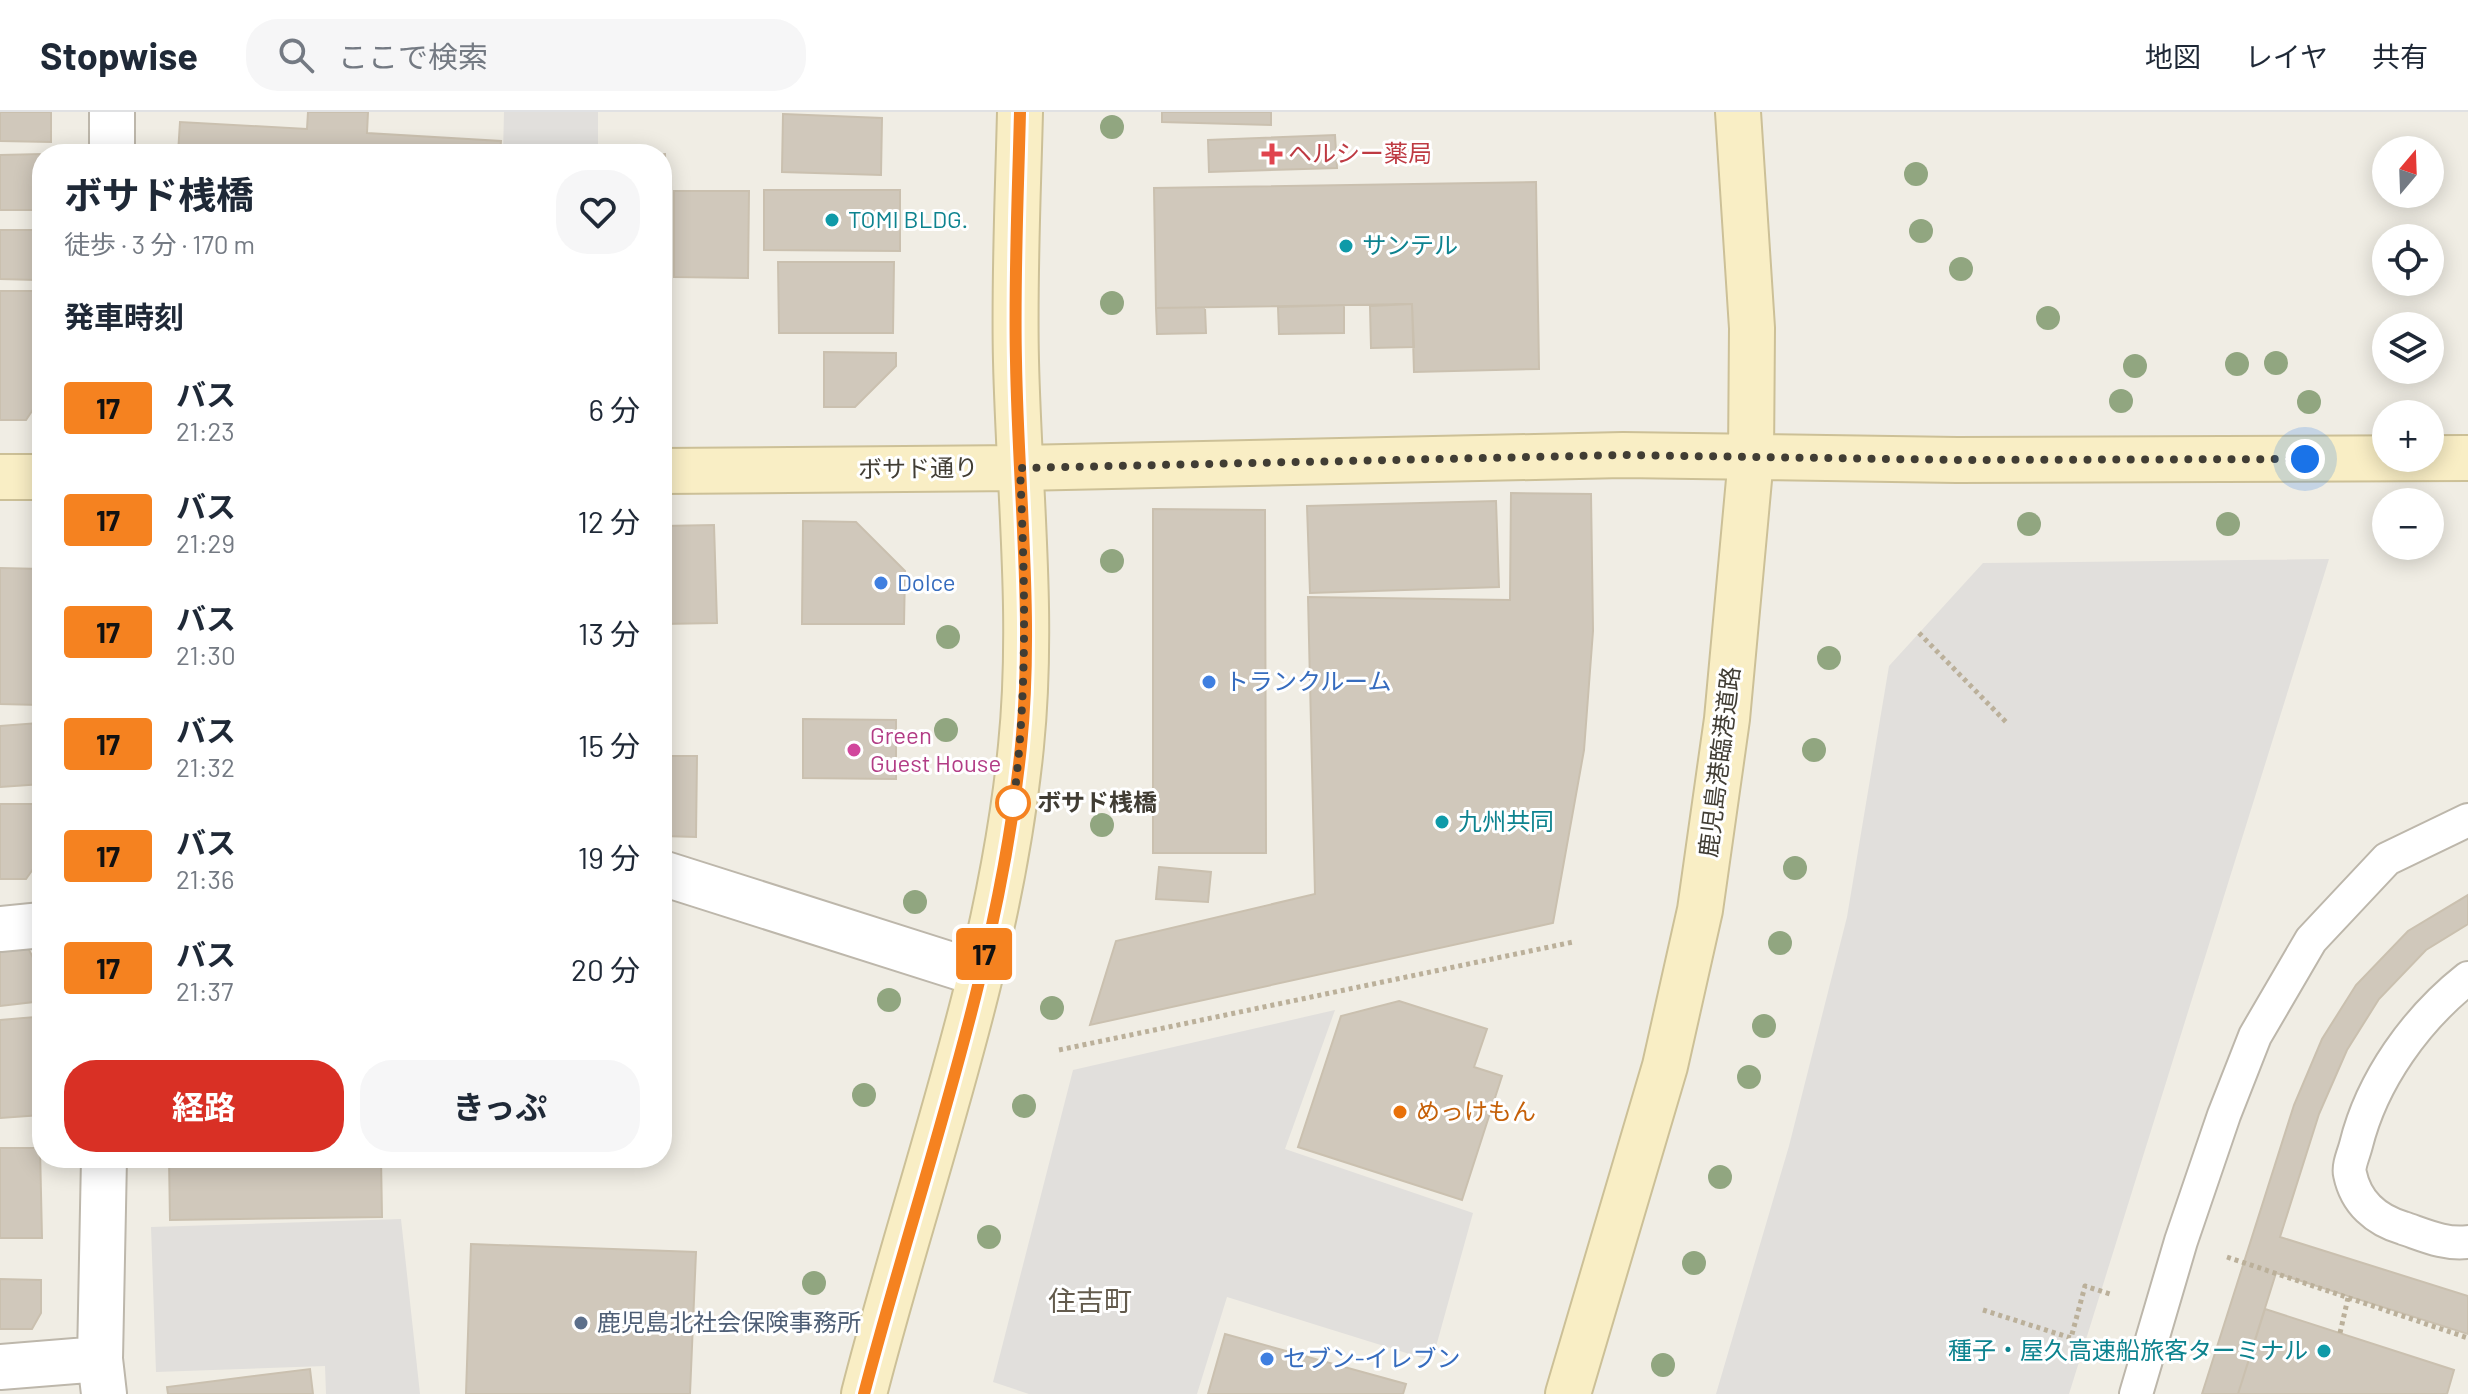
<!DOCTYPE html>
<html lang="ja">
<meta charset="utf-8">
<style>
body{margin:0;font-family:Barlow,"Noto Sans JP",sans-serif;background:#f6f6f7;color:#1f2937;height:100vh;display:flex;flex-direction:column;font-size:30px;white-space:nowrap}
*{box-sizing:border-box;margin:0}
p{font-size:26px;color:#747a83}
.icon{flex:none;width:44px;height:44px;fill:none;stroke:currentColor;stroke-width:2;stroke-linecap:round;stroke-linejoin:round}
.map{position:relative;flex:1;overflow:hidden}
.side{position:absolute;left:32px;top:32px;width:640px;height:1024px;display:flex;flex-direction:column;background:#fff;border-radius:32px;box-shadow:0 4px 20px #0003}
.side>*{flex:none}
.badge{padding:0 16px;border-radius:6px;font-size:28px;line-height:52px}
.needle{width:52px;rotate:19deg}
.tools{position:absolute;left:2372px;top:24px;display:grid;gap:16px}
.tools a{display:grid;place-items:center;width:72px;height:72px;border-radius:50%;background:#fff;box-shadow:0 4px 20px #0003;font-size:40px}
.you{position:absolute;width:40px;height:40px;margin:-20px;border:6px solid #fff;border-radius:50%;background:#1a73e8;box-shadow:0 0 0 12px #1a73e833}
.map>.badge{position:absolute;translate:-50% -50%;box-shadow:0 0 0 4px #fff}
h2{padding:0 32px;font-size:30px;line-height:72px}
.round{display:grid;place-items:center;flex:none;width:84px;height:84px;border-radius:32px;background:#f6f6f7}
.summary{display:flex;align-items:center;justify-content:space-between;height:136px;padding:0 32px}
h1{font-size:38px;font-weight:700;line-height:60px}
.primary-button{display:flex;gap:16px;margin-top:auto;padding:16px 32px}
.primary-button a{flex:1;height:92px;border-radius:32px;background:#d93025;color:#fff;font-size:32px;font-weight:700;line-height:92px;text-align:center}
.primary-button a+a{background:#f6f6f7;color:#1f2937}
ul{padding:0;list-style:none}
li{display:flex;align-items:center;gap:24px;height:112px;padding:0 32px}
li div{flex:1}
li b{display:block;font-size:30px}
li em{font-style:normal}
li .badge{min-width:88px;font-weight:700;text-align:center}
header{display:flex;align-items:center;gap:48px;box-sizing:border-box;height:112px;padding:0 40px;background:#fff;border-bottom:2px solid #e0e1e3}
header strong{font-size:38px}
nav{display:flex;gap:44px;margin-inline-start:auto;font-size:28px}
.search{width:560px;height:72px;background:#f6f6f7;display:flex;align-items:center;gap:20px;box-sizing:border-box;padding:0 28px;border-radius:32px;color:#747a83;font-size:30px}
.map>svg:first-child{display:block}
.parking{fill:#e1dfdc}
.building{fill:#d0c8bb;stroke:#cac0af;stroke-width:2}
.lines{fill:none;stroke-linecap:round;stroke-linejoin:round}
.lane-casing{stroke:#bdb7ab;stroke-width:36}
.street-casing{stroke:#bdb7ab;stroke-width:48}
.secondary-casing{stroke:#ccc097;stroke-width:48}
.path{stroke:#bbb09a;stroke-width:5;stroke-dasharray:4 4;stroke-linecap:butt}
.lane{stroke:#fff;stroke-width:32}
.street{stroke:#fff;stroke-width:44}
.secondary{stroke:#f9eec5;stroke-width:44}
.tree{fill:#91a680}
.line-casing{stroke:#fff;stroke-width:18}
.line{stroke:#f58220;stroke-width:12}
.walk{stroke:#413d34;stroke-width:8;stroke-dasharray:0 14.4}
.health-dot{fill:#e0444e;stroke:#fff;stroke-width:3}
.culture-dot{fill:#0f9aa8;stroke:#fff;stroke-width:3}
.shop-dot{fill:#3f7fe0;stroke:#fff;stroke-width:3}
.hotel-dot{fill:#d1479c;stroke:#fff;stroke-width:3}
.stop-dot{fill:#fff;stroke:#f58220;stroke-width:4}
.food-dot{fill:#e8710a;stroke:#fff;stroke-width:3}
.service-dot{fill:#5c6f8a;stroke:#fff;stroke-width:3}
.labels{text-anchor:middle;stroke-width:6;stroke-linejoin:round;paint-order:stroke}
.health-label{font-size:24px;fill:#be3a42;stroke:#fff;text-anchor:start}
.culture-label{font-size:24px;fill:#0d838f;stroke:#fff;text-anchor:start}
.street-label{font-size:24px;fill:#413d34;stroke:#fff}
.shop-label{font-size:24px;fill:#366cbe;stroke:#fff;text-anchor:start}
.hotel-label{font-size:24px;fill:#b23c85;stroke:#fff;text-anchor:start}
.stop-label{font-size:24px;font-weight:bold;fill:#413d34;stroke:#fff;text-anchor:start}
.food-label{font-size:24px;fill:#c56008;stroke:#fff;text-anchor:start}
.service-label{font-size:24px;fill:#4e5e75;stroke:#fff;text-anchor:start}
.quarter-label{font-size:28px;fill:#635b4d;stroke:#fff}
</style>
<header>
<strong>Stopwise</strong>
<div class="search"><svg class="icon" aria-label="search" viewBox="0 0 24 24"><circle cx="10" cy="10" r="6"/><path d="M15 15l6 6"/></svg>ここで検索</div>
<nav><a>地図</a><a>レイヤ</a><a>共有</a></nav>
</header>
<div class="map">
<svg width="2468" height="1282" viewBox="0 0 2468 1282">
<rect width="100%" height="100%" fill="#f0ede4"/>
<path class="parking" d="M504,0H598V42H503Z
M2329,447L2069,1282H1716L1789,1034L1847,805L1889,554L1983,451Z
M1335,898L1285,1037L1473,1101L1432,1249L1227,1185L1197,1282H1029L993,1270L1073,958Z
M401,1107L420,1282H326L325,1254L156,1260L151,1115Z"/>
<path class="building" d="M0,0H51V30L0,29Z
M308,0H368L367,21L501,29L500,42H178L180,10L307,17Z
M1162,0H1271V13L1162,10Z
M783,2L882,6L881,63L782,60Z
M1335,23L1337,56L1209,60L1208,28Z
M42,42V98H0V43Z
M657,42H665L668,106H662V42Z
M1536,70L1539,257L1414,260L1412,192L1156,196L1154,76Z
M764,78H900V139L764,138Z
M674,79H749L748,166L674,165Z
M0,118H37L36,168L0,167Z
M778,150H894L893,221H779Z
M0,179H40V287L26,308H0Z
M1412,192L1414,235L1371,236L1370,194Z
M1344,193V221L1279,222L1278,195Z
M1156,196H1205L1206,221L1157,222Z
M824,240L896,241V254L855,295H824Z
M1511,381L1591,382L1593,519L1584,638L1553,811L1090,913L1116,829L1315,782L1308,485L1510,488Z
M1496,389L1499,475L1310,481L1307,394Z
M1153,397L1265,398L1266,741H1153Z
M803,409L856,410L905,459L904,512H802Z
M714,413L717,511L662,512V414Z
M0,456L42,457L40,593L0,592Z
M803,607L896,608V667L803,666Z
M38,611L42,672L0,675V614Z
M663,644H697L696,725L663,724Z
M0,692H37L38,750L26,767H0Z
M1159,755L1211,760L1208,790L1156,787Z
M2468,783V812L2426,838L2379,887L2347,938L2319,1002L2280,1125L2468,1184V1222L2276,1161L2238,1282H2202L2294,993L2322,927L2356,873L2408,819Z
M28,836L41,861L42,889L0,894V840Z
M1399,889L1487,917L1474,955L1502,964L1462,1088L1298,1035L1341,904Z
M35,905L41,1003L0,1006V908Z
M0,1036H40L42,1126H0Z
M169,1046H381L382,1105L170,1108Z
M471,1132L696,1140L690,1282H466Z
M0,1167L41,1168V1201L32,1217H0Z
M2265,1197L2454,1258L2447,1282H2238Z
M1225,1222L1406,1272L1403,1282H1208Z
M310,1257L313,1282H168L167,1275Z"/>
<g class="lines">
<defs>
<path id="lane" d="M2468,866C2416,907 2372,968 2356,1033C2354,1041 2348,1054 2350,1062C2356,1091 2376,1108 2403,1116C2424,1123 2445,1133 2468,1130
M2136,1282L2181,1129L2224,1003L2255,924L2311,828L2387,747L2468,708"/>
<path id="street" d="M112,42V0
M662,761L980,862
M0,817L42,813
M104,1046L100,1247L104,1282
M0,1255L100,1247"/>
<path id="secondary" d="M662,359L1020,356L1623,343L1957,348L2468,346
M0,365H42
M864,1282C919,1067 999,856 1021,634C1034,506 1019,377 1016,249C1014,166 1018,83 1020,0
M1568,1282L1665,954L1700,798L1727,607L1751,346L1752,216L1738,0"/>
</defs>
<use href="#lane" class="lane-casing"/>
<use href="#street" class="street-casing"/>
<use href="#secondary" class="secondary-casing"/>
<path class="path" d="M1919,521L2007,611
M1059,938L1573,830
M2227,1145L2468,1226
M1983,1198L2071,1226L2085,1174L2113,1183
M2340,1221L2348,1186"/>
<use href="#lane" class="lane"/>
<use href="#street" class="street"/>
<use href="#secondary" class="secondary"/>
</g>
<g class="tree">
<circle cx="1112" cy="15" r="12"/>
<circle cx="1916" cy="62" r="12"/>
<circle cx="1921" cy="119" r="12"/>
<circle cx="1961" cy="157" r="12"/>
<circle cx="1112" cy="191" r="12"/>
<circle cx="2048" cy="206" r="12"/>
<circle cx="2276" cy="251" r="12"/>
<circle cx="2237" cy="252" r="12"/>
<circle cx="2135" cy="254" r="12"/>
<circle cx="2121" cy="289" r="12"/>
<circle cx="2309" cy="290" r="12"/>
<circle cx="2029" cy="412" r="12"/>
<circle cx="2228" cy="412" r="12"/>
<circle cx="1112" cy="449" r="12"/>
<circle cx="948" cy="525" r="12"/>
<circle cx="1829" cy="546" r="12"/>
<circle cx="946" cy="618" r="12"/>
<circle cx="1814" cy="638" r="12"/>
<circle cx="1102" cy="713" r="12"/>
<circle cx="1795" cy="756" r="12"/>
<circle cx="915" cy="790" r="12"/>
<circle cx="1780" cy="831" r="12"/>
<circle cx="889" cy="888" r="12"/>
<circle cx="1052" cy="896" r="12"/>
<circle cx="1764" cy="914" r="12"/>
<circle cx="1749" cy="965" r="12"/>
<circle cx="864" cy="983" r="12"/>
<circle cx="1024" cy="994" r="12"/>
<circle cx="1720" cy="1065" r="12"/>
<circle cx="989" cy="1125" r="12"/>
<circle cx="1694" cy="1151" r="12"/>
<circle cx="814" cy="1171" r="12"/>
<circle cx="1663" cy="1253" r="12"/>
</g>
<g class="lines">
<defs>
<path id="line" d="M864,1282C920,1068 999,856 1021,634C1034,506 1018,377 1016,249C1014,166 1018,83 1020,0"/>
</defs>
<use href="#line" class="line-casing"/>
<use href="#line" class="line"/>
<path class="walk" d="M1013,691V695C1028,581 1025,471 1020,356L1623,343L1957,348L2305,347"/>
</g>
<path class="health-dot" d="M1268 30h8v8h8v8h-8v8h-8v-8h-8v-8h8z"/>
<g class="culture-dot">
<circle cx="832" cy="108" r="8"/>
<circle cx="1346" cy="134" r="8"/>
<circle cx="1442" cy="710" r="8"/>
<circle cx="2324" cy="1239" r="8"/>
</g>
<g class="shop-dot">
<circle cx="881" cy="471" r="8"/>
<circle cx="1209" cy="570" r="8"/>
<circle cx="1267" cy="1247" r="8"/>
</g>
<circle class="hotel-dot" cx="854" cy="638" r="8"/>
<circle class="stop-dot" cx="1013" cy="691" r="16"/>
<circle class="food-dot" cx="1400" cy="1000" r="8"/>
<circle class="service-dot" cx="581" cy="1211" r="8"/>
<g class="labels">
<g class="health-label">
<text x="1288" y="50">ヘルシー薬局</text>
</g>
<g class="culture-label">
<text x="848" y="116">TOMI BLDG.</text>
<text x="1362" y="142">サンテル</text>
<text x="1458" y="718">九州共同</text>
<text x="2308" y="1247" text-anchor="end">種子・屋久高速船旅客ターミナル</text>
</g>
<g class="street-label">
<text transform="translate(918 357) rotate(-1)" y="8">ボサド通り</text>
<text transform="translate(1720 650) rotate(-83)" y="8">鹿児島港臨港道路</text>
</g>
<g class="shop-label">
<text x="897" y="479">Dolce</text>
<text x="1225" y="578">トランクルーム</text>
<text x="1283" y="1255">セブン-イレブン</text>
</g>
<g class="hotel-label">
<text x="870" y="632">Green<tspan x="870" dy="28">Guest House</tspan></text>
</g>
<g class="stop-label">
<text x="1037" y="699">ボサド桟橋</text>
</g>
<g class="food-label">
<text x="1416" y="1008">めっけもん</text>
</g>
<g class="service-label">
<text x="597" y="1219">鹿児島北社会保険事務所</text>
</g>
<g class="quarter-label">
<text x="1090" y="1199">住吉町</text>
</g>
</g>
</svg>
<div class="tools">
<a><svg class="needle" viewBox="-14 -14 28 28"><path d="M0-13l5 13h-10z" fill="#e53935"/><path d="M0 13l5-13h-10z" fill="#747a83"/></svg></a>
<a><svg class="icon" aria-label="locate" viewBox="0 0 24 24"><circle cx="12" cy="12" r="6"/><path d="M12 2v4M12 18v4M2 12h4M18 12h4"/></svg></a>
<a><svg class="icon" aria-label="layers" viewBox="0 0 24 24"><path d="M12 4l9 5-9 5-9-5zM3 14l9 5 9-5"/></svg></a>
<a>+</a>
<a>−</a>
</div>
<div class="you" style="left:2305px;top:347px"></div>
<b class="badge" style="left:984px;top:842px;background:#f58220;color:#111">17</b>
<section class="side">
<div class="summary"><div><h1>ボサド桟橋</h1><p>徒歩 · 3 分 · 170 m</p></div><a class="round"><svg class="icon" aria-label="heart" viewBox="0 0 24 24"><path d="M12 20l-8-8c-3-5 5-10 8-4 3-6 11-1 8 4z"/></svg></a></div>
<h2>発車時刻</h2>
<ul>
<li><span class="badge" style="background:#f58220;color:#111">17</span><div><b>バス</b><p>21:23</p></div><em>6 分</em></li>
<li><span class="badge" style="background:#f58220;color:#111">17</span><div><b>バス</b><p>21:29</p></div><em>12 分</em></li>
<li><span class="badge" style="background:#f58220;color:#111">17</span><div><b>バス</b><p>21:30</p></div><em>13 分</em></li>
<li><span class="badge" style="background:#f58220;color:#111">17</span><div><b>バス</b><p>21:32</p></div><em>15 分</em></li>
<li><span class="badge" style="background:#f58220;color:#111">17</span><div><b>バス</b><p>21:36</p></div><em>19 分</em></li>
<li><span class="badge" style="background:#f58220;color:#111">17</span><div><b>バス</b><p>21:37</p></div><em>20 分</em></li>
</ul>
<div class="primary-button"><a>経路</a><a>きっぷ</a></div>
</section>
</div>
